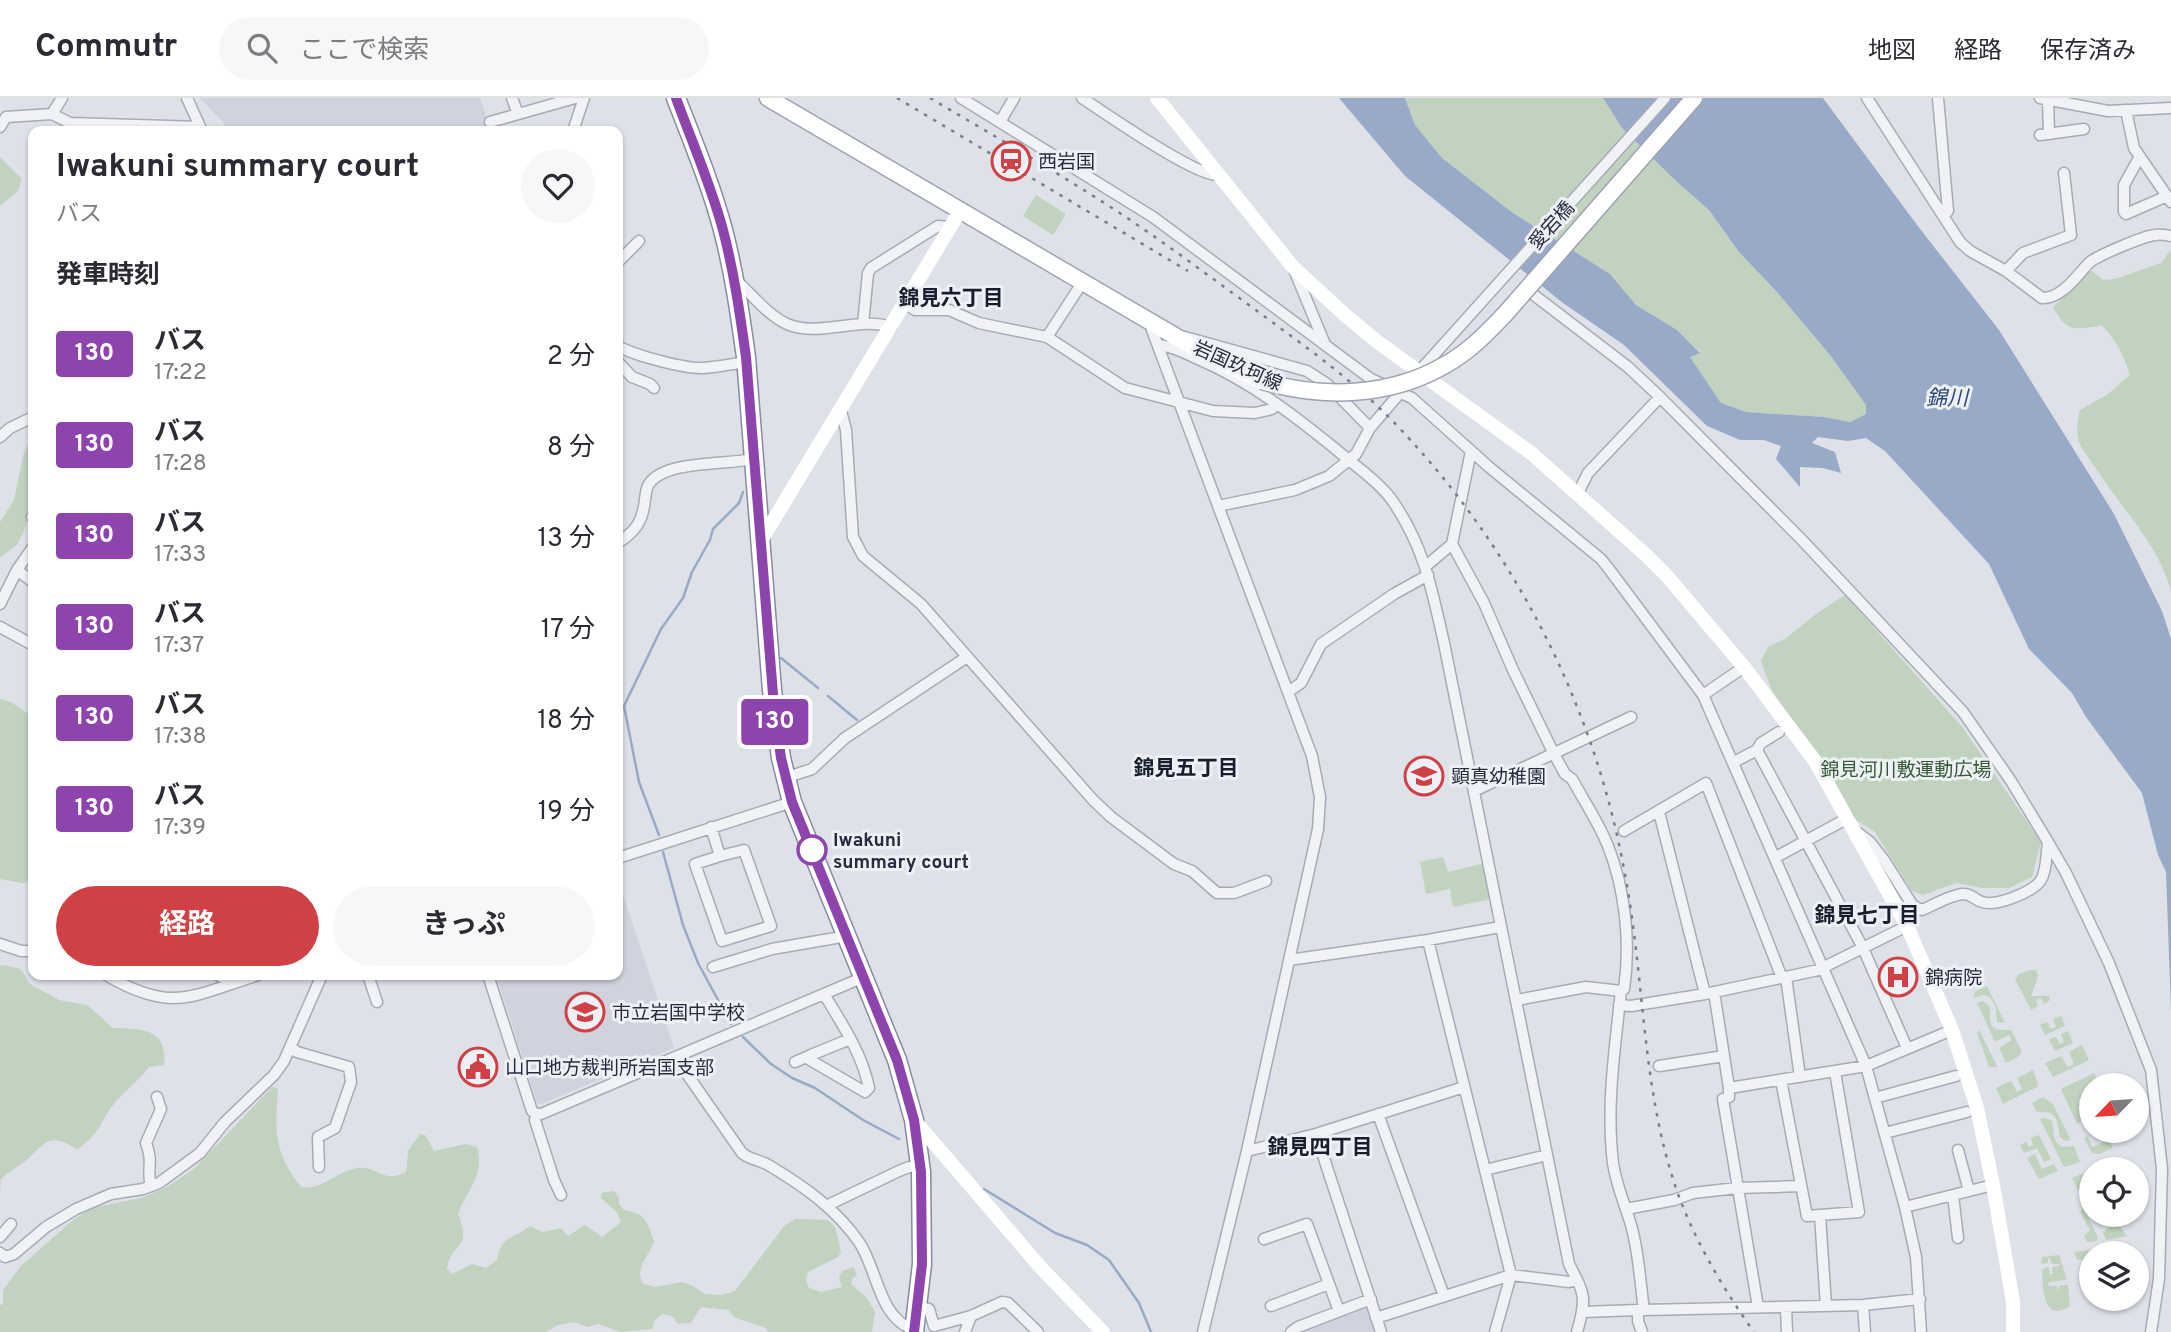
<!DOCTYPE html>
<html lang="ja">
<meta charset="utf-8">
<style>
body{margin:0;font-family:Overpass,"Noto Sans JP",sans-serif;background:#f7f7f7;color:#2b2b33;height:100vh;display:flex;flex-direction:column;font-size:26px;white-space:nowrap}
*{box-sizing:border-box;margin:0}
p{font-size:23px;color:#7c7c81}
.icon{flex:none;width:38px;height:38px;fill:none;stroke:currentColor;stroke-width:2;stroke-linecap:round;stroke-linejoin:round}
.map{position:relative;flex:1;overflow:hidden}
.sheet{position:absolute;left:28px;top:28px;width:595px;height:854px;display:flex;flex-direction:column;background:#fff;border-radius:14px;box-shadow:0 2px 5px #0004}
.sheet>*{flex:none}
.badge{padding:0 14px;border-radius:5px;font-size:24px;line-height:46px}
.needle{width:46px;rotate:245deg}
.fabs{position:absolute;left:2079px;top:975px;display:grid;gap:14px}
.fabs a{display:grid;place-items:center;width:70px;height:70px;border-radius:50%;background:#fff;box-shadow:0 2px 5px #0004;font-size:35px}
.map>.badge{position:absolute;translate:-50% -50%;box-shadow:0 0 0 4px #fff}
h2{padding:0 28px;font-size:26px;line-height:63px}
.round{display:grid;place-items:center;flex:none;width:74px;height:74px;border-radius:37px;background:#f7f7f7}
.head{display:flex;align-items:center;justify-content:space-between;height:119px;padding:0 28px}
h1{font-size:33px;font-weight:700;line-height:52px}
.action{display:flex;gap:14px;margin-top:auto;padding:14px 28px}
.action a{flex:1;height:80px;border-radius:42px;background:#cf4145;color:#fff;font-size:28px;font-weight:700;line-height:80px;text-align:center}
.action a+a{background:#f7f7f7;color:#2b2b33}
ul{padding:0;list-style:none}
li{display:flex;align-items:center;gap:21px;height:91px;padding:0 28px}
li div{flex:1}
li b{display:block;font-size:26px}
li em{font-style:normal}
li .badge{min-width:77px;font-weight:700;text-align:center}
header{display:flex;align-items:center;gap:42px;box-sizing:border-box;height:98px;padding:0 35px;background:#fff;border-bottom:2px solid #e1e1e2}
header strong{font-size:33px}
nav{display:flex;gap:38px;margin-inline-start:auto;font-size:24px}
.search{width:490px;height:63px;background:#f7f7f7;display:flex;align-items:center;gap:18px;box-sizing:border-box;padding:0 24px;border-radius:38px;color:#7c7c81;font-size:26px}
.map>svg:first-child{display:block}
.built{fill:#d0d3dd}
.green{fill:#c1d2bf}
.water{fill:#98aac8}
.lines{fill:none;stroke-linecap:round;stroke-linejoin:round}
.stream{stroke:#98aac8;stroke-width:2.5}
.street-casing{stroke:#a7abb5;stroke-width:13}
.primary-casing{stroke:#9da3b3;stroke-width:19}
.highway-casing{stroke:#858c9e;stroke-width:21}
.street{stroke:#f1f2f6;stroke-width:10}
.secondary{stroke:#fff;stroke-width:14}
.primary{stroke:#fff;stroke-width:16}
.highway{stroke:#fff;stroke-width:18}
.rail{stroke:#777e91;stroke-width:2.5;stroke-dasharray:3.5 7;stroke-linecap:butt}
.primary-bridge-casing{stroke:#9da3b3;stroke-width:19;stroke-linecap:butt}
.primary-bridge{stroke:#fff;stroke-width:16}
.line-casing{stroke:#fff;stroke-width:16}
.line{stroke:#8e44ad;stroke-width:10}
.stop-dot{fill:#fff;stroke:#8e44ad;stroke-width:3.5}
.labels{text-anchor:middle;stroke-width:6;stroke-linejoin:round;paint-order:stroke}
.poi-label{font-size:19px;fill:#272d3f;stroke:#edf0f5;text-anchor:start}
.street-label{font-size:19px;fill:#272d3f;stroke:#edf0f5}
.park-label{font-size:19px;fill:#375a34;stroke:#edf0f5}
.stop-label{font-size:19px;font-weight:bold;fill:#272d3f;stroke:#edf0f5;text-anchor:start}
.neighbourhood-label{font-size:21px;font-weight:bold;fill:#191e2f;stroke:#edf0f5}
.water-label{font-size:21px;font-style:italic;fill:#314773;stroke:#edf0f5}
</style>
<header>
<strong>Commutr</strong>
<div class="search"><svg class="icon" aria-label="search" viewBox="0 0 24 24"><circle cx="10" cy="10" r="6"/><path d="M15 15l6 6"/></svg>ここで検索</div>
<nav><a>地図</a><a>経路</a><a>保存済み</a></nav>
</header>
<div class="map">
<svg width="2171" height="1234" viewBox="0 0 2171 1234">
<rect width="100%" height="100%" fill="#dee1e8"/>
<path class="built" d="M200,0H480L490,28L476,33H228L224,25Z
M618,782L674,950L542,1006L537,1005L496,877H618Z
M1367,1207L1371,1209L1378,1234H1297Z"/>
<path class="green" d="M1405,0H1603L1622,30L1677,84L1709,112L1739,154L1777,194L1830,257L1866,307V316L1850,324L1824,319L1746,314L1721,305L1690,259L1700,254L1677,232L1636,207L1610,176L1513,115L1442,60L1415,27Z
M0,59L22,81L18,93L0,108Z
M1036,97L1066,116L1053,137L1023,118Z
M2171,152V493C2159,447 2122,411 2097,372C2091,363 2083,353 2079,344C2076,332 2077,323 2080,312L2108,296L2130,277C2125,261 2116,240 2102,228C2074,230 2068,237 2053,209L2075,189L2085,175L2092,173L2103,182L2115,181L2161,165Z
M33,333V405L24,433L17,447L0,459V424L14,402L23,358Z
M1845,497L1963,630L2041,744L2032,779L2009,790H1983L1956,785L1923,797L1912,793L1875,734L1856,722L1817,656L1772,593L1761,563L1768,549L1785,541L1816,516Z
M0,601L11,604L33,619V783L22,785L0,781Z
M1443,759L1448,774L1485,765L1491,801L1453,809L1450,791L1426,796L1420,764Z
M2,867L21,871L30,886L59,902L87,907L113,930C140,931 168,929 164,967L149,969C139,982 130,989 119,1000C101,1018 103,1035 77,1051C46,1033 47,1045 24,1064C16,1070 8,1074 1,1081L0,1094V868Z
M2031,872H2036L2038,878L2031,898H2049L2050,902L2044,906L2041,900L2036,902L2038,908L2031,912L2015,881L2019,876Z
M1987,888L2005,925L1997,924L1996,909L1990,899L1983,897L1973,900L1975,894Z
M1983,903L1990,909C1989,928 1990,933 2011,932L2022,954L2019,958L2006,965L1999,950L2012,942L2009,937L1995,944L1977,905Z
M2061,918L2065,928L2045,937L2040,927L2047,924L2051,931L2056,929L2053,921Z
M1979,932L1997,968L1996,969H1989L1977,935Z
M2068,933L2073,945L2055,953L2049,941L2056,939L2060,946L2064,944L2061,936Z
M2082,947L2089,962L2053,979L2045,965L2061,958L2068,969L2074,966L2069,954Z
M2033,972L2038,985L2037,989L2003,1006L1996,990L2011,983L2017,994L2022,991L2017,980Z
M2094,975L2100,987H2091V995L2078,1002L2086,1020L2077,1026L2061,991Z
M272,989L278,990C275,1034 273,1052 301,1089C319,1094 339,1072 358,1070C379,1068 381,1086 406,1074L408,1053L420,1036L425,1037L434,1053L466,1046L477,1049C485,1079 467,1090 458,1116C473,1153 451,1143 447,1171L452,1176L472,1166L486,1170L497,1162C502,1135 512,1143 530,1128L543,1134L561,1130L568,1138L585,1127L602,1139L621,1124L617,1114L601,1100L602,1095L614,1093L619,1100V1106L624,1112C646,1116 647,1123 654,1143C649,1159 634,1169 643,1186L655,1189L681,1184L691,1187L705,1196L722,1197L735,1193L785,1127L795,1121L828,1122L835,1129L841,1154L838,1159L808,1174L806,1182L809,1190L821,1194L842,1189L839,1179L842,1173L854,1169L857,1177L852,1181L851,1186L866,1199L875,1214L872,1234H768L766,1230L736,1220L728,1212L701,1209L691,1225L678,1226L672,1218L662,1216L655,1222L652,1231L620,1234L599,1226L587,1229L574,1224L558,1227L546,1234H0V1207L3,1206V1192L21,1168L73,1122L92,1110L141,1100L165,1090L194,1071Z
M2043,999L2053,1006L2071,1042L2066,1043L2060,1039C2057,1022 2058,1012 2037,1014L2032,1005Z
M2044,1020L2051,1022C2056,1032 2050,1042 2062,1049L2074,1048L2080,1064L2064,1069L2040,1021Z
M2039,1037L2051,1061L2044,1064L2037,1050L2024,1055L2020,1047L2026,1044L2029,1049L2033,1047L2031,1040Z
M2088,1038L2092,1049L2109,1042L2113,1050L2099,1056L2092,1055L2084,1040Z
M2035,1056L2042,1071L2054,1066L2058,1073L2039,1081L2027,1060Z
M2087,1074L2091,1085L2078,1092L2072,1080Z
M2083,1109L2098,1139L2097,1143L2087,1144L2084,1138L2090,1132L2080,1114Z
M2104,1117H2111L2127,1138L2106,1142L2103,1135L2109,1129L2108,1120Z
M2131,1146L2133,1155H2091V1160L2077,1162L2074,1154Z
M2059,1157L2067,1182L2049,1184L2048,1188H2057L2058,1193L2060,1187H2068L2070,1208C2042,1227 2043,1187 2042,1171L2049,1169L2050,1176H2053L2052,1169L2059,1168L2060,1166H2052L2050,1160L2048,1161V1165L2041,1166L2042,1159Z"/>
<path class="water" d="M1339,0H1405L1415,27L1442,60L1513,115L1610,176L1636,207L1677,232L1700,255L1690,259L1721,305L1746,314L1824,319L1850,324L1866,316V307L1830,257L1777,194L1739,154L1709,112L1677,84L1622,30L1603,0H1823L1917,127L1999,232L2114,416L2162,513L2171,541V913L2166,774L2158,757L2142,695L2086,619L2072,595L2029,551L1989,466L1885,353L1866,340L1848,343L1818,339L1812,345L1835,354L1841,375L1823,370L1800,369V389L1776,361L1781,348L1764,342H1740L1707,328L1624,247L1563,205L1405,78Z"/>
<g class="lines">
<path class="stream" d="M781,560L818,590
M828,598L857,622
M659,737L639,684L624,608L661,531L683,500L692,474L710,442L713,431L739,405L743,394
M663,754L683,827L698,865L731,926
M743,939L771,966L792,980L815,990L863,1022L899,1041
M984,1091L1055,1135L1087,1147L1109,1162L1139,1205L1151,1234"/>
<defs>
<path id="street" d="M187,0L202,33
M512,0L518,16
M961,0L1153,119L1371,281L1412,300L1489,369L1601,461L1609,471L1703,597L1866,968L1905,1109L1916,1159L1921,1234
M1082,0C1105,15 1196,79 1218,77
M1867,0L1960,144L1970,153L2006,173L2042,200C2062,201 2077,177 2089,165C2096,158 2144,138 2155,137C2160,136 2166,137 2171,138
M1938,0L1948,113L1943,118
M2040,0L2108,13L2171,10
M2048,1L2049,36
M2126,12L2134,50L2171,104
M52,16L62,0
M490,24L575,0
M1000,24L1014,0
M0,29L6,19L52,16L70,25L200,29
M573,33L584,0
M2040,37L2084,31
M2139,60L2124,87V114L2126,116L2167,98
M618,164L639,143
M2006,173L2023,155L2071,137L2064,75
M1295,174L1324,244
M737,183C752,197 769,218 787,226C820,240 858,218 891,229
M1534,197L1628,269L1660,299L1802,442L1963,614L2011,683L2048,744L2066,775L2109,865L2151,972L2162,1071L2159,1181L2151,1234
M905,206L915,212H949L979,225L1047,239L1125,290L1213,313L1255,315L1272,311L1277,306
M863,226L868,175L871,170L938,128L950,129
M1154,226L1152,232L1312,658L1320,699L1318,731L1247,1053L1203,1234
M1047,239L1082,185
M1185,239L1307,273L1327,286L1370,330
M1158,247C1172,248 1185,255 1198,261C1252,284 1299,321 1344,358C1361,372 1382,387 1394,405C1425,451 1432,493 1444,545L1569,1166C1585,1197 1587,1199 1577,1234
M618,248C633,257 685,271 703,270C717,269 732,266 746,264
M618,264L632,279L650,286L654,290
M1415,278L1665,0
M841,313L846,332L853,439L863,458L921,506L1093,702L1111,719L1174,766L1192,773L1217,795H1234L1266,783
M0,339L10,330L33,319
M1578,395L1588,375L1660,299
M1218,408L1295,392L1329,378L1356,356L1370,330L1405,289
M32,419L33,420
M618,445C636,433 643,423 645,401C646,396 646,390 649,386C665,362 726,367 753,361
M1452,446L1484,505L1513,572L1554,656L1565,676L1572,681C1584,703 1599,725 1608,748C1625,791 1631,845 1624,891L1621,893C1615,950 1606,1008 1613,1065C1616,1087 1625,1106 1631,1127C1639,1154 1640,1184 1644,1212H1638V1223L1642,1234
M1426,468L1452,446L1471,353
M17,472L33,484
M0,506L17,472L33,449
M0,529L33,547
M1288,594L1301,585L1321,546L1394,496L1428,477
M1703,597L1744,569
M1757,652L1761,645L1779,634
M1734,664L1757,652L1862,848L1907,950
M785,680L812,671L845,640L967,559
M1474,693L1631,619
M1659,714L1705,896
M711,729L720,758L744,752L771,828L722,843L695,766L720,758
M1624,733L1706,685L1782,880
M1858,735L1870,744L1884,762L1913,808L1922,812C1934,807 1950,797 1963,796C1973,796 1974,802 1982,804C1996,809 2033,794 2041,782C2047,772 2046,756 2048,745
M1776,759L1848,720
M618,760L792,704
M1428,842L1511,1177L1495,1234
M0,846L21,853H33
M1289,862L1428,842L1500,829
M713,869L772,851L847,838
M1822,870L1907,828
M106,877C172,916 192,898 258,877
M218,877L233,885
M368,877L377,904
M488,877L532,1013L536,1016L535,1022L554,1082L561,1097
M1786,879L1800,979
M1714,894L1729,990V999L1723,1001L1758,1209
M824,896C842,926 862,955 869,990L865,994L810,962L811,957L850,941
M1517,902L1586,889L1621,893
M1619,907L1631,908L1705,896L1823,871
M291,950L297,954L349,969L351,984L335,1030L318,1039L319,1069
M675,959L742,1055C750,1062 761,1062 770,1068C805,1089 836,1111 859,1144C878,1172 878,1219 914,1232
M795,964L811,957
M1659,968L1724,958
M1781,982L1807,1118L1859,1114L1835,974
M1729,990L1866,968L1952,932
M1875,1000L1956,978
M536,1016H541L864,879
M1378,1016L1444,1198
M1885,1035L1967,1014
M1316,1036L1381,1234
M1958,1052L1969,1093
M1247,1053L1316,1036L1464,989
M1485,1072L1547,1057
M151,1088C146,1071 154,1066 146,1045L161,1011L157,999
M1953,1097L1958,1140
M828,1107L899,1073L909,1069H920
M1905,1109L1993,1087
M1626,1111L1674,1102L1693,1095L1737,1090L1801,1088
M1820,1117L1826,1208
M0,1139L11,1126
M1264,1141L1307,1126L1339,1213
M0,1155L5,1159L14,1156L46,1129L76,1111L111,1096L143,1091L159,1085L200,1055L225,1024L274,977L284,963L322,877
M1863,1207L1865,1234
M917,1208L929,1211L934,1228L971,1218L1002,1204L1008,1205L1038,1234
M1271,1208L1329,1186
M1786,1210L1787,1234
M1644,1212L1863,1207L1920,1201
M1583,1214L1638,1212
M1376,1220L1511,1177L1569,1184L1577,1182
M965,1234L971,1218
M1291,1234L1298,1229L1371,1201"/>
<path id="primary" d="M768,0L1209,258L1262,283"/>
<path id="highway" d="M676,0C693,44 711,87 723,132C734,174 740,216 746,259L772,592L781,660L792,704L897,962L914,1022L921,1074L922,1166L914,1234"/>
</defs>
<use href="#street" class="street-casing"/>
<use href="#primary" class="primary-casing"/>
<use href="#highway" class="highway-casing"/>
<use href="#street" class="street"/>
<path class="secondary" d="M1157,0L1293,169L1345,217L1379,245L1531,355L1646,457L1666,477L1744,569L1815,663L1907,828L1952,932L1977,1010L1993,1087L2013,1204V1234
M759,446L960,113
M914,1022L1042,1171L1103,1234"/>
<use href="#primary" class="primary"/>
<use href="#highway" class="highway"/>
<path class="rail" d="M897,0L1188,173
M930,0C986,33 1043,66 1098,101C1152,135 1202,173 1253,210C1306,249 1359,286 1404,335C1517,456 1594,609 1624,771C1645,879 1641,992 1678,1096C1696,1145 1724,1192 1754,1234"/>
<defs>
<path id="primary-bridge" d="M1262,283C1322,301 1390,299 1445,267C1469,254 1488,234 1506,215L1694,0"/>
</defs>
<use href="#primary-bridge" class="primary-bridge-casing"/>
<use href="#primary-bridge" class="primary-bridge"/>
</g>
<g class="lines">
<defs>
<path id="line" d="M676,0C692,44 711,87 723,132C734,174 740,216 746,259L774,609L781,660L792,704L897,962L914,1022L921,1074L922,1166L914,1234"/>
</defs>
<use href="#line" class="line-casing"/>
<use href="#line" class="line"/>
</g>
<defs>
<symbol id="station-ring" viewBox="-11 -11 22 22"><circle r="9.5" fill="#edf0f5" stroke="#cf4145" stroke-width="1.5"/><path d="M-3-6H3Q5-6 5-4V2Q5 4 3 4L4.5 6H3L1.5 4h-3L-3 6H-4.5L-3 4Q-5 4-5 2V-4Q-5-6-3-6ZM-3.5-4v3h7v-3ZM-3.5 1v1.5H-2V1ZM2 1v1.5H3.5V1Z" fill="#cf4145"/></symbol>
<symbol id="school-ring" viewBox="-11 -11 22 22"><circle r="9.5" fill="#edf0f5" stroke="#cf4145" stroke-width="1.5"/><path d="M0-5L7-2L0 1L-7-2ZM-4 1L0 2.5L4 1V4Q0 6-4 4Z" fill="#cf4145"/></symbol>
<symbol id="hospital-ring" viewBox="-11 -11 22 22"><circle r="9.5" fill="#edf0f5" stroke="#cf4145" stroke-width="1.5"/><path d="M-5-5h3v3.5h4V-5h3V5h-3V1.5h-4V5h-3Z" fill="#cf4145"/></symbol>
<symbol id="civic-ring" viewBox="-11 -11 22 22"><circle r="9.5" fill="#edf0f5" stroke="#cf4145" stroke-width="1.5"/><path d="M-.6-6.5H3V-4.5H.6V-3L4-1V1h2V6H-6V1h2V-1L-.6-3ZM-1.2 2.5V6h2.4V2.5Z" fill="#cf4145"/></symbol>
</defs>
<g fill-rule="evenodd">
<use href="#station-ring" x="989" y="41" width="44" height="44"/>
<use href="#school-ring" x="1402" y="656" width="44" height="44"/>
<use href="#hospital-ring" x="1876" y="857" width="44" height="44"/>
<use href="#school-ring" x="563" y="892" width="44" height="44"/>
<use href="#civic-ring" x="456" y="947" width="44" height="44"/>
</g>
<circle class="stop-dot" cx="812" cy="752" r="14"/>
<g class="labels">
<g class="poi-label">
<text x="1038" y="70">西岩国</text>
<text x="1451" y="685">顕真幼稚園</text>
<text x="1925" y="886">錦病院</text>
<text x="612" y="921">市立岩国中学校</text>
<text x="505" y="976">山口地方裁判所岩国支部</text>
</g>
<g class="street-label">
<text transform="translate(1551 127) rotate(-48)" y="7">愛宕橋</text>
<text transform="translate(1238 267) rotate(24)" y="7">岩国玖珂線</text>
</g>
<g class="park-label">
<text x="1906" y="678">錦見河川敷運動広場</text>
</g>
<g class="stop-label">
<text x="833" y="748">Iwakuni<tspan x="833" dy="22">summary court</tspan></text>
</g>
<g class="neighbourhood-label">
<text x="951" y="207">錦見六丁目</text>
<text x="1186" y="677">錦見五丁目</text>
<text x="1867" y="824">錦見七丁目</text>
<text x="1320" y="1056">錦見四丁目</text>
</g>
<g class="water-label">
<text x="1947" y="307">錦川</text>
</g>
</g>
</svg>
<div class="fabs">
<a><svg class="needle" viewBox="-14 -14 28 28"><path d="M0-13l5 13h-10z" fill="#e53935"/><path d="M0 13l5-13h-10z" fill="#7c7c81"/></svg></a>
<a><svg class="icon" aria-label="locate" viewBox="0 0 24 24"><circle cx="12" cy="12" r="6"/><path d="M12 2v4M12 18v4M2 12h4M18 12h4"/></svg></a>
<a><svg class="icon" aria-label="layers" viewBox="0 0 24 24"><path d="M12 4l9 5-9 5-9-5zM3 14l9 5 9-5"/></svg></a>
</div>
<b class="badge" style="left:775px;top:624px;background:#8e44ad;color:#fff">130</b>
<section class="sheet">
<div class="head"><div><h1>Iwakuni summary court</h1><p>バス</p></div><a class="round"><svg class="icon" aria-label="heart" viewBox="0 0 24 24"><path d="M12 20l-8-8c-3-5 5-10 8-4 3-6 11-1 8 4z"/></svg></a></div>
<h2>発車時刻</h2>
<ul>
<li><span class="badge" style="background:#8e44ad;color:#fff">130</span><div><b>バス</b><p>17:22</p></div><em>2 分</em></li>
<li><span class="badge" style="background:#8e44ad;color:#fff">130</span><div><b>バス</b><p>17:28</p></div><em>8 分</em></li>
<li><span class="badge" style="background:#8e44ad;color:#fff">130</span><div><b>バス</b><p>17:33</p></div><em>13 分</em></li>
<li><span class="badge" style="background:#8e44ad;color:#fff">130</span><div><b>バス</b><p>17:37</p></div><em>17 分</em></li>
<li><span class="badge" style="background:#8e44ad;color:#fff">130</span><div><b>バス</b><p>17:38</p></div><em>18 分</em></li>
<li><span class="badge" style="background:#8e44ad;color:#fff">130</span><div><b>バス</b><p>17:39</p></div><em>19 分</em></li>
</ul>
<div class="action"><a>経路</a><a>きっぷ</a></div>
</section>
</div>
